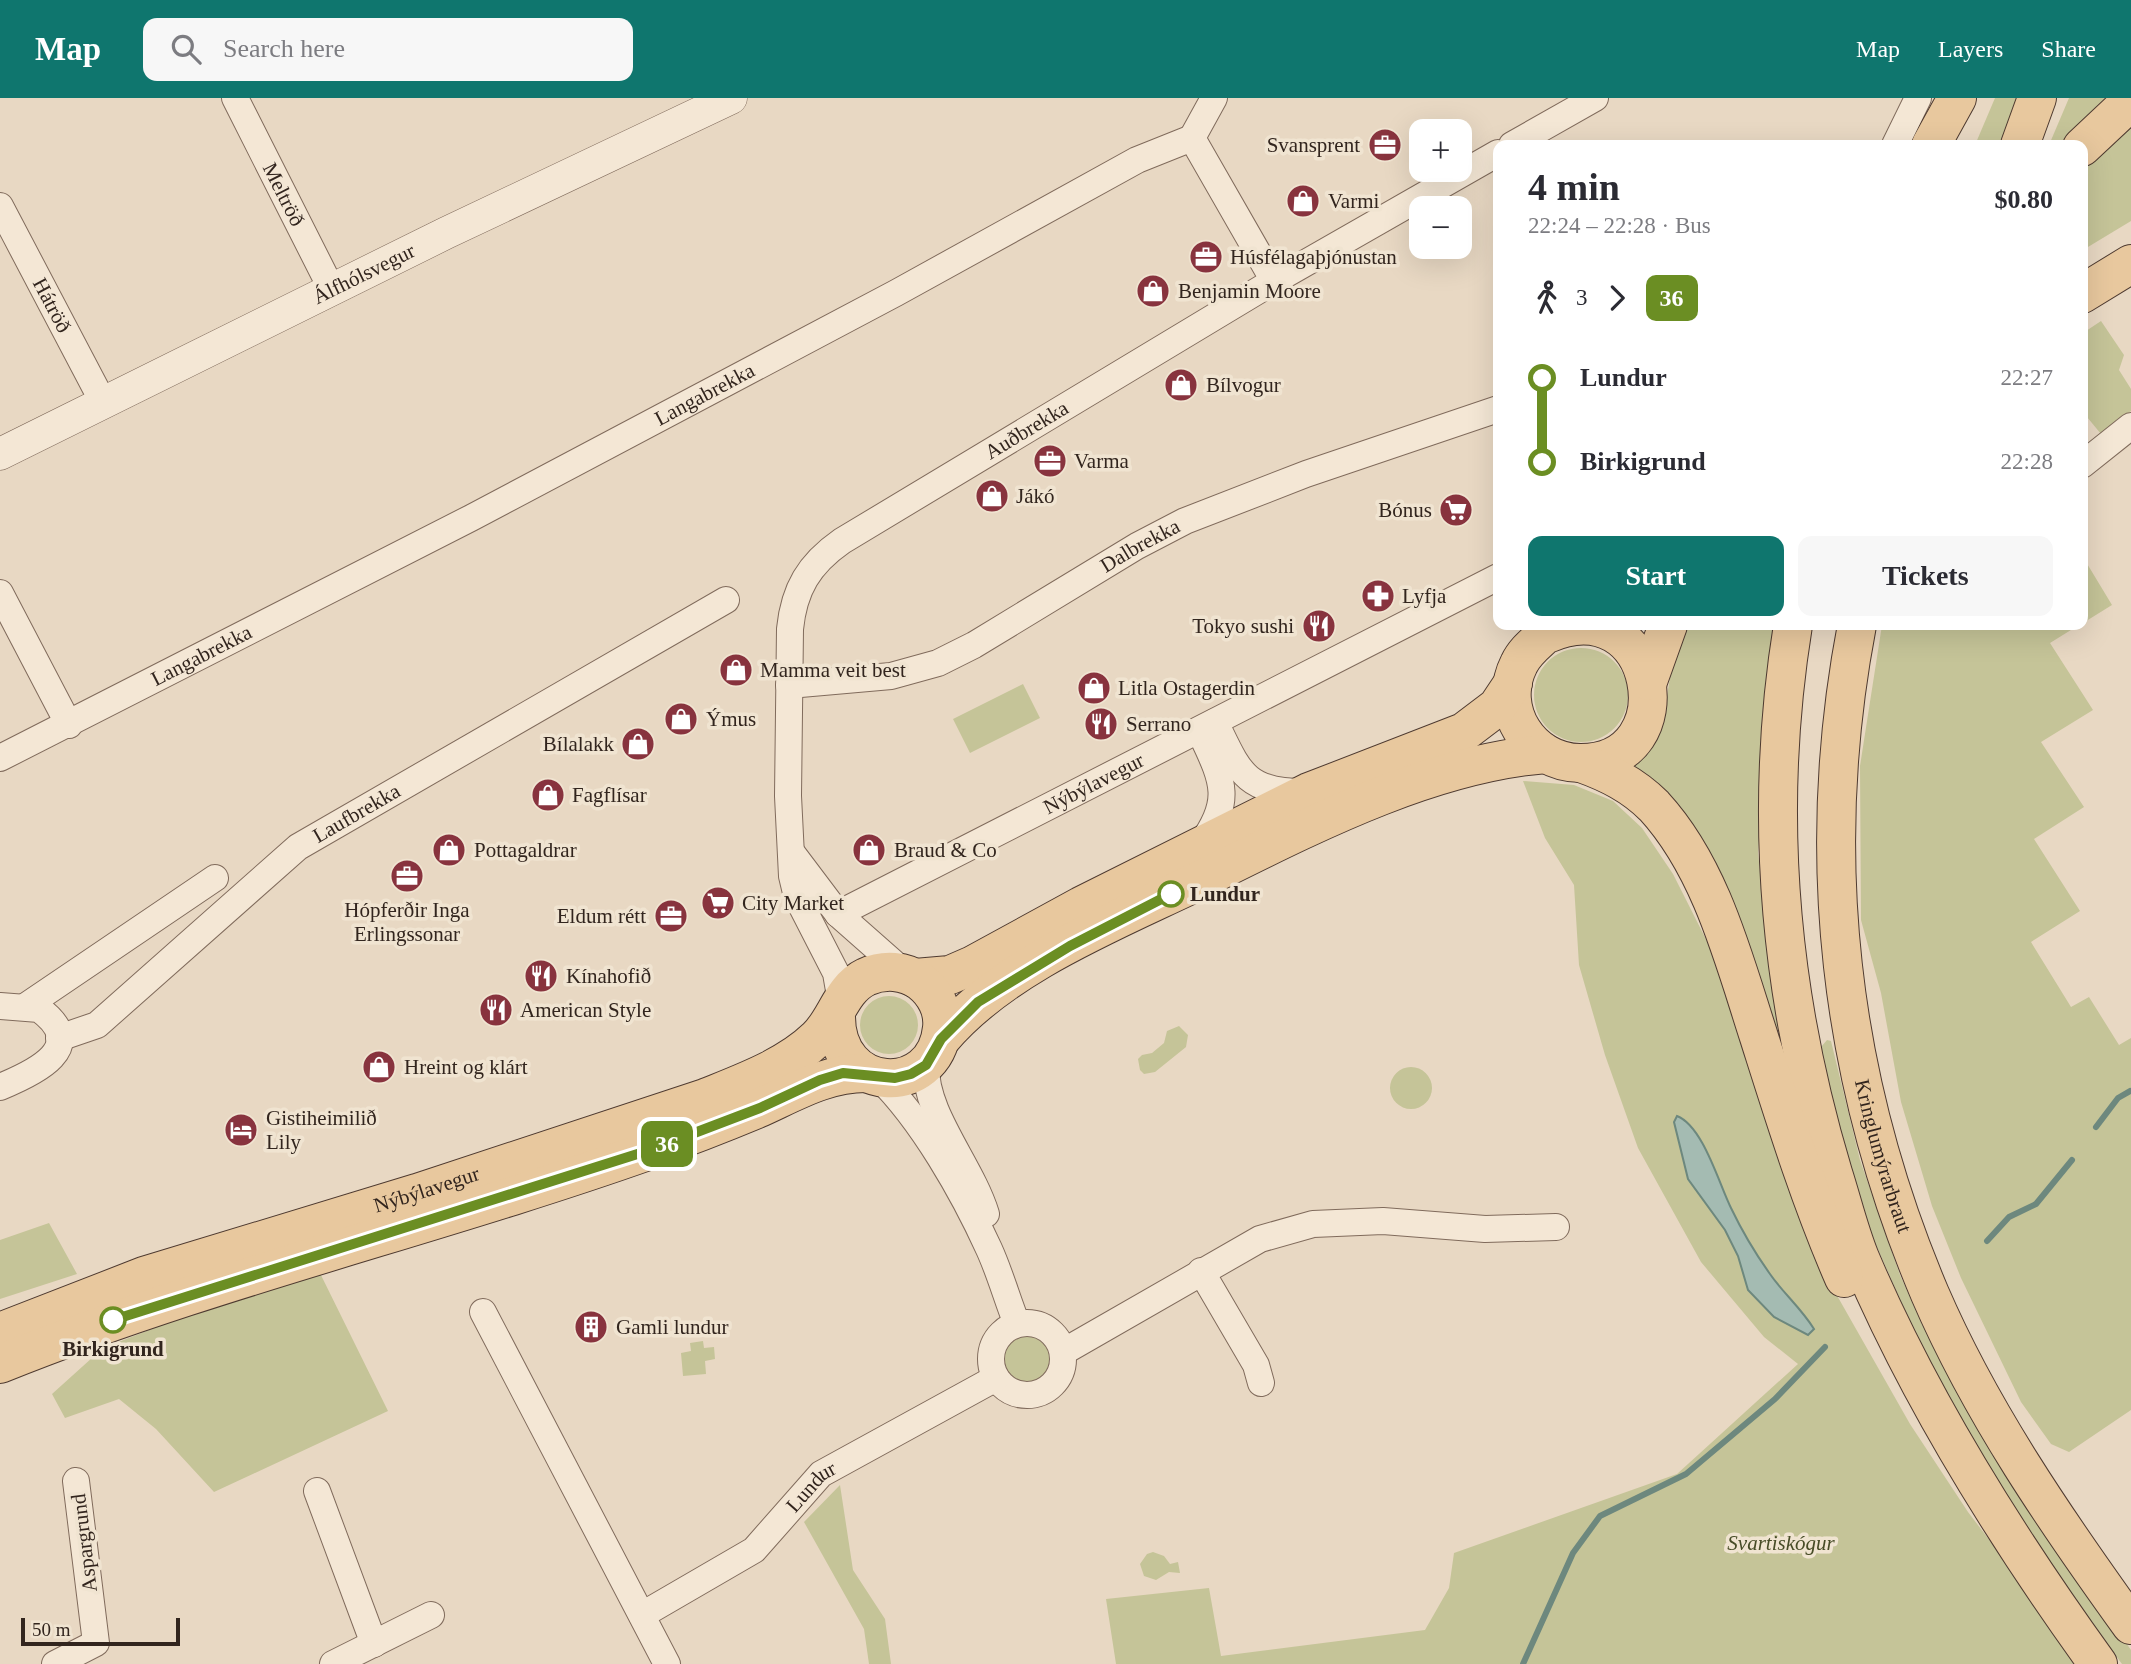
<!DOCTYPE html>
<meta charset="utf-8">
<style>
body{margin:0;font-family:Georgia,serif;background:#f7f7f7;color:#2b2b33;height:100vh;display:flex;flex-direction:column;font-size:26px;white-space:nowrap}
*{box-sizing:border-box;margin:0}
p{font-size:23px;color:#7c7c81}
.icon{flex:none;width:38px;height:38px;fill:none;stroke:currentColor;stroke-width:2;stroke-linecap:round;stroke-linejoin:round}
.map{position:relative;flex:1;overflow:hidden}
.panel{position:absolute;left:1493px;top:42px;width:595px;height:490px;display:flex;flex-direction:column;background:#fff;border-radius:14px;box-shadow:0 7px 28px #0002}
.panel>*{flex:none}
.badge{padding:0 14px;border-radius:10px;font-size:24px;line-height:46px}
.fabs{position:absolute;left:1409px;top:21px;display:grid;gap:14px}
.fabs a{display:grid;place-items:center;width:63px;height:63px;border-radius:14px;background:#fff;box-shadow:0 7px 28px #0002;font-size:35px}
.scale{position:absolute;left:21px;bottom:18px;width:159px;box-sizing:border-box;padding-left:7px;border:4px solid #32251e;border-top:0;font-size:19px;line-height:24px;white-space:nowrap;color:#32251e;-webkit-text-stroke:5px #f0e4d1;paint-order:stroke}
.map>.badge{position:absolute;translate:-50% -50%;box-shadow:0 0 0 4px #fff}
.legs{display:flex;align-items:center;gap:10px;height:77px;padding:0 35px;font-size:23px}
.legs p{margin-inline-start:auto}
.head{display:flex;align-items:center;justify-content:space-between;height:119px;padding:0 35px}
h1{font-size:38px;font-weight:700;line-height:52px}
.primary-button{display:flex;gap:14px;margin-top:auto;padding:14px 35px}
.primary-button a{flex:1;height:80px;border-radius:14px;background:#0f766e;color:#fff;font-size:28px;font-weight:700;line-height:80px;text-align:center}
.primary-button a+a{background:#f7f7f7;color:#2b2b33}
ul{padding:0 35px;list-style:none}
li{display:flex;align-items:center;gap:24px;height:84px;font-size:26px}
li i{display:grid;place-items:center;width:10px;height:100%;margin:0 9px;background:currentColor}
li i::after{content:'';width:18px;height:18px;margin:-9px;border:5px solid;border-radius:50%;background:#fff}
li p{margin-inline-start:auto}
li:first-child i{background:linear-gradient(#0000 50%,currentColor 0)}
li:last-child i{background:linear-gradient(currentColor 50%,#0000 0)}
header{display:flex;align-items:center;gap:42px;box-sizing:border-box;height:98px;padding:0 35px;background:#0f766e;color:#fff}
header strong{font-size:33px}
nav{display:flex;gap:38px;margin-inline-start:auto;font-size:24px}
.search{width:490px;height:63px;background:#f7f7f7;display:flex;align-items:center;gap:18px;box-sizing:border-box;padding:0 24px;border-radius:14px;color:#7c7c81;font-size:26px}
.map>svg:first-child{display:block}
.green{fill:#c5c498}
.water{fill:#a4bbb2;stroke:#6d887e;stroke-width:2}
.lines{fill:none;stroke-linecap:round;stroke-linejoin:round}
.stream{stroke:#6d887e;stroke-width:6}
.minor-casing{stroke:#806b5c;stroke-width:28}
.tertiary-casing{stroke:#806b5c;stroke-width:33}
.primary-casing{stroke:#4e3a30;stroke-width:40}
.minor{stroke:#f4e7d5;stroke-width:26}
.tertiary{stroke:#f4e7d5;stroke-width:32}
.primary{stroke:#e8c89e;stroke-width:38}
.line-1-casing{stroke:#fff;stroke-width:16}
.line-1{stroke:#6b8e23;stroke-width:10}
.stop-1-dot{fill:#fff;stroke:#6b8e23;stroke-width:3.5}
.labels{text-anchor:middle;stroke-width:7;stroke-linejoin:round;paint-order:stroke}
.poi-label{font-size:21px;fill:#32251e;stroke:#f0e4d1;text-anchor:start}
.street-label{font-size:21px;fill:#32251e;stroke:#f0e4d1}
.stop-label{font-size:21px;font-weight:bold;fill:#32251e;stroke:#f0e4d1;text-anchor:start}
.park-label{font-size:21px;font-style:italic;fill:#474c27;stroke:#f0e4d1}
</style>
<header>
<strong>Map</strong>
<div class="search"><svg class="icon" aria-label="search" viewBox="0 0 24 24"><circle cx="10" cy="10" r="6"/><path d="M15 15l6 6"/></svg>Search here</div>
<nav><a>Map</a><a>Layers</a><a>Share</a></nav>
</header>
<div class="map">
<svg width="2131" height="1566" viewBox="0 0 2131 1566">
<rect width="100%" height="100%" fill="#e8d8c3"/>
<path class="green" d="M1995,0H2018L1999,47H1975Z
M2069,0H2118L2070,47H2049Z
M2131,16V123L2083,152L2082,61Z
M2101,223L2124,257L2119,272L2131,291V313L2101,336L2087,319L2083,322V235Z
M2083,459L2112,507L2083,525H2082Z
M1690,527H1781L1767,643L1758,755L1779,943L1629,668L1663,622L1674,555Z
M1882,527H2079L2050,545L2093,612L2041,644L2084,709L2034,741L2080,813L2031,844L2071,909L2089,899L2119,947L2131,940V1312L2069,1354L2051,1346L2021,1304L1961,1180L1932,1108L1901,1004L1881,895L1861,822L1860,668Z
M1534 597a47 47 0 1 1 94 0a47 47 0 1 1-94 0Z
M1023,586L1040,620L970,655L953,621Z
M1523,683L1574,687L1613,703L1642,730L1673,776L1721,871L1835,1194L1910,1326L1968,1414L2084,1566H1116L1106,1501L1209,1490L1221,1558L1425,1532L1449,1490L1454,1455L1677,1376L1798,1266L1764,1239L1701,1164L1638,1050L1605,957L1579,867L1574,787L1545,740Z
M860 927a29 29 0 1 1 58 0a29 29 0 1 1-58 0Z
M1179,928L1188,937L1186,949L1155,974L1144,976L1140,972L1138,961L1142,957L1152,955L1164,945L1167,933Z
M1827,942L1831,943L1860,1062L1900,1177L1922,1226L1978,1330L2131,1552V1566H2122L2036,1452L1942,1296L1872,1138L1837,1029L1821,949Z
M1390 990a21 21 0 1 1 42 0a21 21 0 1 1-42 0Z
M49,1125L77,1176L0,1201V1142Z
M316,1167L388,1313L214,1394L156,1331L119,1301L65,1320L52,1296L103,1250Z
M1001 1261a26 26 0 1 1 52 0a26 26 0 1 1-52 0Z
M703,1243L704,1250L714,1249L715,1261L705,1263L706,1276L683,1278L681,1255L691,1253L690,1245Z
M840,1387L853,1472L885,1521L891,1566H869L864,1531L804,1424Z
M1153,1454L1164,1458L1170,1466L1178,1464L1180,1475L1169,1474L1156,1482L1144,1478L1140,1466L1147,1456Z"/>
<path class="water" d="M1677,1018C1703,1028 1719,1086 1731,1110C1742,1133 1755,1155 1770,1176C1783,1195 1801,1210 1814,1231L1808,1237L1774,1219L1748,1192L1738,1158L1725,1132L1688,1081L1674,1024Z"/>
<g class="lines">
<path class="stream" d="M2096,1029L2118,1000L2130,993
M1987,1143L2009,1119L2036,1106L2072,1062
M1523,1566L1573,1455L1600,1418L1686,1376L1775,1301L1825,1249"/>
<defs>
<g id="minor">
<path id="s1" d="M235,0L332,192"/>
<path d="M1192,40L1274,183"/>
<path d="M1192,40L1214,0"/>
<path d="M1512,47L1595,0"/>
<path d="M1895,47L1918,0"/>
<path id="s2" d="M0,108L104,306"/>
<path d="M2082,367L2131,328"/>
<path d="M0,495L69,627"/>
<path id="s3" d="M789,587L891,578L938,565L974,547L1137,448L1185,423L1306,376L1498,311"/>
<path d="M1215,624C1239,673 1244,694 1304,694"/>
<path id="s4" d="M0,660L471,420L896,195L1137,62L1192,40"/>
<path d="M1201,746C1232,704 1224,684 1203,640"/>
<path d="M792,755L838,816L906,876"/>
<path id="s5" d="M838,816L1498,479"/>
<path id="s6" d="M841,904L836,875L797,799L792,778L788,698L790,531C794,491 809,466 842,443L1274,183L1498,55"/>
<path d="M0,908L39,911C91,949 34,975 0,989"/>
<path d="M26,908L215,780"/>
<path id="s7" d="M59,940L97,927L298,749L726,502"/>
<path d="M926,967C924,1015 971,1067 986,1116"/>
<path d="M878,979C922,1022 963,1094 989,1151C1000,1175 1007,1201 1017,1226"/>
<path d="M1201,1173L1256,1267L1261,1285"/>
<path d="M483,1214L667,1566"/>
<circle cx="1027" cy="1261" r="36"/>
<path d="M1063,1254L1260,1141L1313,1126L1383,1123L1485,1131L1556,1129"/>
<path d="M317,1393L374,1546"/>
<path id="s8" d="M642,1517L754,1452L821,1376L996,1280"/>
<path d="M55,1566L96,1545L76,1383"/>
<path d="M333,1566L431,1517"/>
</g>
<g id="tertiary">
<path id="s9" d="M0,356L446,135L731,0"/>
</g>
<g id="primary">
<path d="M1931,47L1957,0"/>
<path d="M2020,47L2037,0"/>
<path d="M2082,49L2131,3"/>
<path d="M2082,196L2131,166"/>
<path d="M1793,527C1763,712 1779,896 1833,1075C1842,1103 1849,1133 1860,1160C1921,1304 2007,1440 2098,1566"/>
<path id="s10" d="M1857,527C1813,756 1839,982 1930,1196C1981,1314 2056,1423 2131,1527"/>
<path d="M1547,536C1658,487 1689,666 1580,665C1530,665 1496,611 1519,566C1527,549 1543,541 1554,527"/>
<path d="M1648,583L1668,527"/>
<path d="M1581,665C1609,675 1633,687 1654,708C1711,770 1734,862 1759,939C1785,1021 1810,1102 1844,1180"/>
<path d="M915,880L950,877L973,867L1081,808L1309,694L1464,634L1497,609L1513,585"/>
<path d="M941,941C1001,870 1106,827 1188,788C1298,734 1423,666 1546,656"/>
<path id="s11" d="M0,1234L144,1178L417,1095L705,1000C742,985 787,969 817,940C836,922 841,891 866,879C884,871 905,872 921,884C935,895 944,912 942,930C935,1001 834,997 836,916"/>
<path d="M0,1266C211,1181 433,1129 648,1053C685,1040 721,1026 757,1011C793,995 825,975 866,975"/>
</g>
</defs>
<use href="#minor" class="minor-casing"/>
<use href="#tertiary" class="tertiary-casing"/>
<use href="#primary" class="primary-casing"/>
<use href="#minor" class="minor"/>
<use href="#tertiary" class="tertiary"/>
<use href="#primary" class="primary"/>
</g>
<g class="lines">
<defs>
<path id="line-1" d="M113,1222L647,1053L760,1010L820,982L843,975L895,980L911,976L926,967L941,941L978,904L1070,848L1171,796"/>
</defs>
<use href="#line-1" class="line-1-casing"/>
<use href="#line-1" class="line-1"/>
</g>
<defs>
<symbol id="office-disc" viewBox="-11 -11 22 22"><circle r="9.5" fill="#88333e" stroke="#f0e4d1"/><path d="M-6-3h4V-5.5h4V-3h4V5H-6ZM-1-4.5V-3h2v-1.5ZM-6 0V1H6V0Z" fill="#fff"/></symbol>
<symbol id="shop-disc" viewBox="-11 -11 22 22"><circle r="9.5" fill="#88333e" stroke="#f0e4d1"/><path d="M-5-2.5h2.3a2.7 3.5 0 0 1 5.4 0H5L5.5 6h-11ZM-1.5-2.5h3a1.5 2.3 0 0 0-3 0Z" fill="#fff"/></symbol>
<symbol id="supermarket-disc" viewBox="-11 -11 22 22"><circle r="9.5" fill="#88333e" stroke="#f0e4d1"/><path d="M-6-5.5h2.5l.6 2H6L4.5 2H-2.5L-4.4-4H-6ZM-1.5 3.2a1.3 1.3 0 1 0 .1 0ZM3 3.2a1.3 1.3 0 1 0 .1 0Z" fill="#fff"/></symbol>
<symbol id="pharmacy-disc" viewBox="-11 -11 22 22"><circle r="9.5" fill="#88333e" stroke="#f0e4d1"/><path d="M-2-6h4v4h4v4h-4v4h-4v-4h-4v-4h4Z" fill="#fff"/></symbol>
<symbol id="restaurant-disc" viewBox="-11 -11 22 22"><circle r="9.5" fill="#88333e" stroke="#f0e4d1"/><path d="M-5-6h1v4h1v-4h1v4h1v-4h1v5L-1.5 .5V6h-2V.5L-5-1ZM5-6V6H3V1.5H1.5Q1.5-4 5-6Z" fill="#fff"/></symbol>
<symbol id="hotel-disc" viewBox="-11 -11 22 22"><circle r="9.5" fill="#88333e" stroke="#f0e4d1"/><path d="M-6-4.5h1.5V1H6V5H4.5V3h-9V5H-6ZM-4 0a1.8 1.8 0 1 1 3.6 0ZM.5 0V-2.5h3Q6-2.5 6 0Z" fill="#fff"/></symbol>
<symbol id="building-disc" viewBox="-11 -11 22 22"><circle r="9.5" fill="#88333e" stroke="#f0e4d1"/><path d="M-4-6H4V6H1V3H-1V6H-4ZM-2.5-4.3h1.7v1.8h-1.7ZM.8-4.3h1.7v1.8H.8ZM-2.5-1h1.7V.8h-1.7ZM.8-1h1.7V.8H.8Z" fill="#fff"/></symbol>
</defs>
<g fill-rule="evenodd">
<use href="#office-disc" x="1366" y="28" width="38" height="38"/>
<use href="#shop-disc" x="1284" y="84" width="38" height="38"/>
<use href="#office-disc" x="1187" y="140" width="38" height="38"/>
<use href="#shop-disc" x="1134" y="174" width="38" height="38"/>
<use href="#shop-disc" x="1162" y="268" width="38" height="38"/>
<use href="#office-disc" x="1031" y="344" width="38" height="38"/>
<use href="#shop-disc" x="973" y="379" width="38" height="38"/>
<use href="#supermarket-disc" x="1437" y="393" width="38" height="38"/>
<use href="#pharmacy-disc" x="1359" y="479" width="38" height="38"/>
<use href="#restaurant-disc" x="1300" y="509" width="38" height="38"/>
<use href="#shop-disc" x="717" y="553" width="38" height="38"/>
<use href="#shop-disc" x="1075" y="571" width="38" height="38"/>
<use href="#shop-disc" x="662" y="602" width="38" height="38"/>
<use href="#restaurant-disc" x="1082" y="607" width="38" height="38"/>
<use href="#shop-disc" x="619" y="627" width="38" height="38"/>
<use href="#shop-disc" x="529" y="678" width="38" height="38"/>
<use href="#shop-disc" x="430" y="733" width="38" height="38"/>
<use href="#shop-disc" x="850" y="733" width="38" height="38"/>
<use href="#office-disc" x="388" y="759" width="38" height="38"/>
<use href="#supermarket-disc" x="699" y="786" width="38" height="38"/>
<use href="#office-disc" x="652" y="799" width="38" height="38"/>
<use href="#restaurant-disc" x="522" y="859" width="38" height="38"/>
<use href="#restaurant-disc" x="477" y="893" width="38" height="38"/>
<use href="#shop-disc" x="360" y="950" width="38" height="38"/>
<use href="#hotel-disc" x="222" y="1013" width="38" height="38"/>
<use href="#building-disc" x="572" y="1210" width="38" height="38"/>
</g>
<g class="stop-1-dot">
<circle cx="1171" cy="796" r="12"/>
<circle cx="113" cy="1222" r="12"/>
</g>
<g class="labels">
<g class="poi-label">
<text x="1360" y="54" text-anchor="end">Svansprent</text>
<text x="1328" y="110">Varmi</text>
<text x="1230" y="166">Húsfélagaþjónustan</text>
<text x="1178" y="200">Benjamin Moore</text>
<text x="1206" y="294">Bílvogur</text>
<text x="1074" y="370">Varma</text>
<text x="1016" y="405">Jákó</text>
<text x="1432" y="419" text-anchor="end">Bónus</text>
<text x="1402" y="505">Lyfja</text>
<text x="1294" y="535" text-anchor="end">Tokyo sushi</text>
<text x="760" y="579">Mamma veit best</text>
<text x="1118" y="597">Litla Ostagerdin</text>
<text x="706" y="628">Ýmus</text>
<text x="1126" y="633">Serrano</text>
<text x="614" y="653" text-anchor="end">Bílalakk</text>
<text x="572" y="704">Fagflísar</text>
<text x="474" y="759">Pottagaldrar</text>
<text x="894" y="759">Braud &amp; Co</text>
<text x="742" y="812">City Market</text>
<text x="407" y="819" text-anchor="middle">Hópferðir Inga<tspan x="407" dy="24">Erlingssonar</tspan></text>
<text x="646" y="825" text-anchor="end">Eldum rétt</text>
<text x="566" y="885">Kínahofið</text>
<text x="520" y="919">American Style</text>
<text x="404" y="976">Hreint og klárt</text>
<text x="266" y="1027">Gistiheimilið<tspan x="266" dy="24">Lily</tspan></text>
<text x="616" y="1236">Gamli lundur</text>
</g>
<g class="street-label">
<text dy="7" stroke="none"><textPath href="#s1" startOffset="108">Meltröð</textPath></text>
<text dy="7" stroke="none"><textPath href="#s9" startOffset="406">Álfhólsvegur</textPath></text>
<text dy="7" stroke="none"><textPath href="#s2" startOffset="112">Hátröð</textPath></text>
<text dy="7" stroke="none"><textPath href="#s4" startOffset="793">Langabrekka</textPath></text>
<text dy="7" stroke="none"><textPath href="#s6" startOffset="705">Auðbrekka</textPath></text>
<text dy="7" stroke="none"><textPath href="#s3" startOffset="385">Dalbrekka</textPath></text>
<text dy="7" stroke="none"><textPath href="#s4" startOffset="226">Langabrekka</textPath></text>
<text dy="7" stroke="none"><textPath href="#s5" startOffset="287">Nýbýlavegur</textPath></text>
<text dy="7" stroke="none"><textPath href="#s7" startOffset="376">Laufbrekka</textPath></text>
<text dy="7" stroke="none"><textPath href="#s10" startOffset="537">Kringlumýrarbraut</textPath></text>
<text dy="7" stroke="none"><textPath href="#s11" startOffset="450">Nýbýlavegur</textPath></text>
<text dy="7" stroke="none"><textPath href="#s8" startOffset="215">Lundur</textPath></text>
<text transform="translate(84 1445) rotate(-97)" y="7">Aspargrund</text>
</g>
<g class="stop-label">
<text x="1190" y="803">Lundur</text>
<text x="113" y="1258" text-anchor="middle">Birkigrund</text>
</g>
<g class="park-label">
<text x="1781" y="1452">Svartiskógur</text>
</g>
</g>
</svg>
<div class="fabs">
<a>+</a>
<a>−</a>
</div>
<div class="scale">50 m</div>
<b class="badge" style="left:667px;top:1046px;background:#6b8e23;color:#fff">36</b>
<section class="panel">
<div class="head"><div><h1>4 min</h1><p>22:24 – 22:28 · Bus</p></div><b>$0.80</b></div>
<div class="legs"><svg class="icon" aria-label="walk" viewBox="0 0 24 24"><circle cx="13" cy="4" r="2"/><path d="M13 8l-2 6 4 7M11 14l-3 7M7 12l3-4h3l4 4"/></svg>3<svg class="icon" aria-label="forward" viewBox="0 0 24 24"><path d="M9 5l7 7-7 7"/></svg><b class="badge" style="background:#6b8e23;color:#fff">36</b></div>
<ul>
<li><i style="color:#6b8e23"></i><b>Lundur</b><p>22:27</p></li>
<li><i style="color:#6b8e23"></i><b>Birkigrund</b><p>22:28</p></li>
</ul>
<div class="primary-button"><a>Start</a><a>Tickets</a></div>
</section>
</div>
